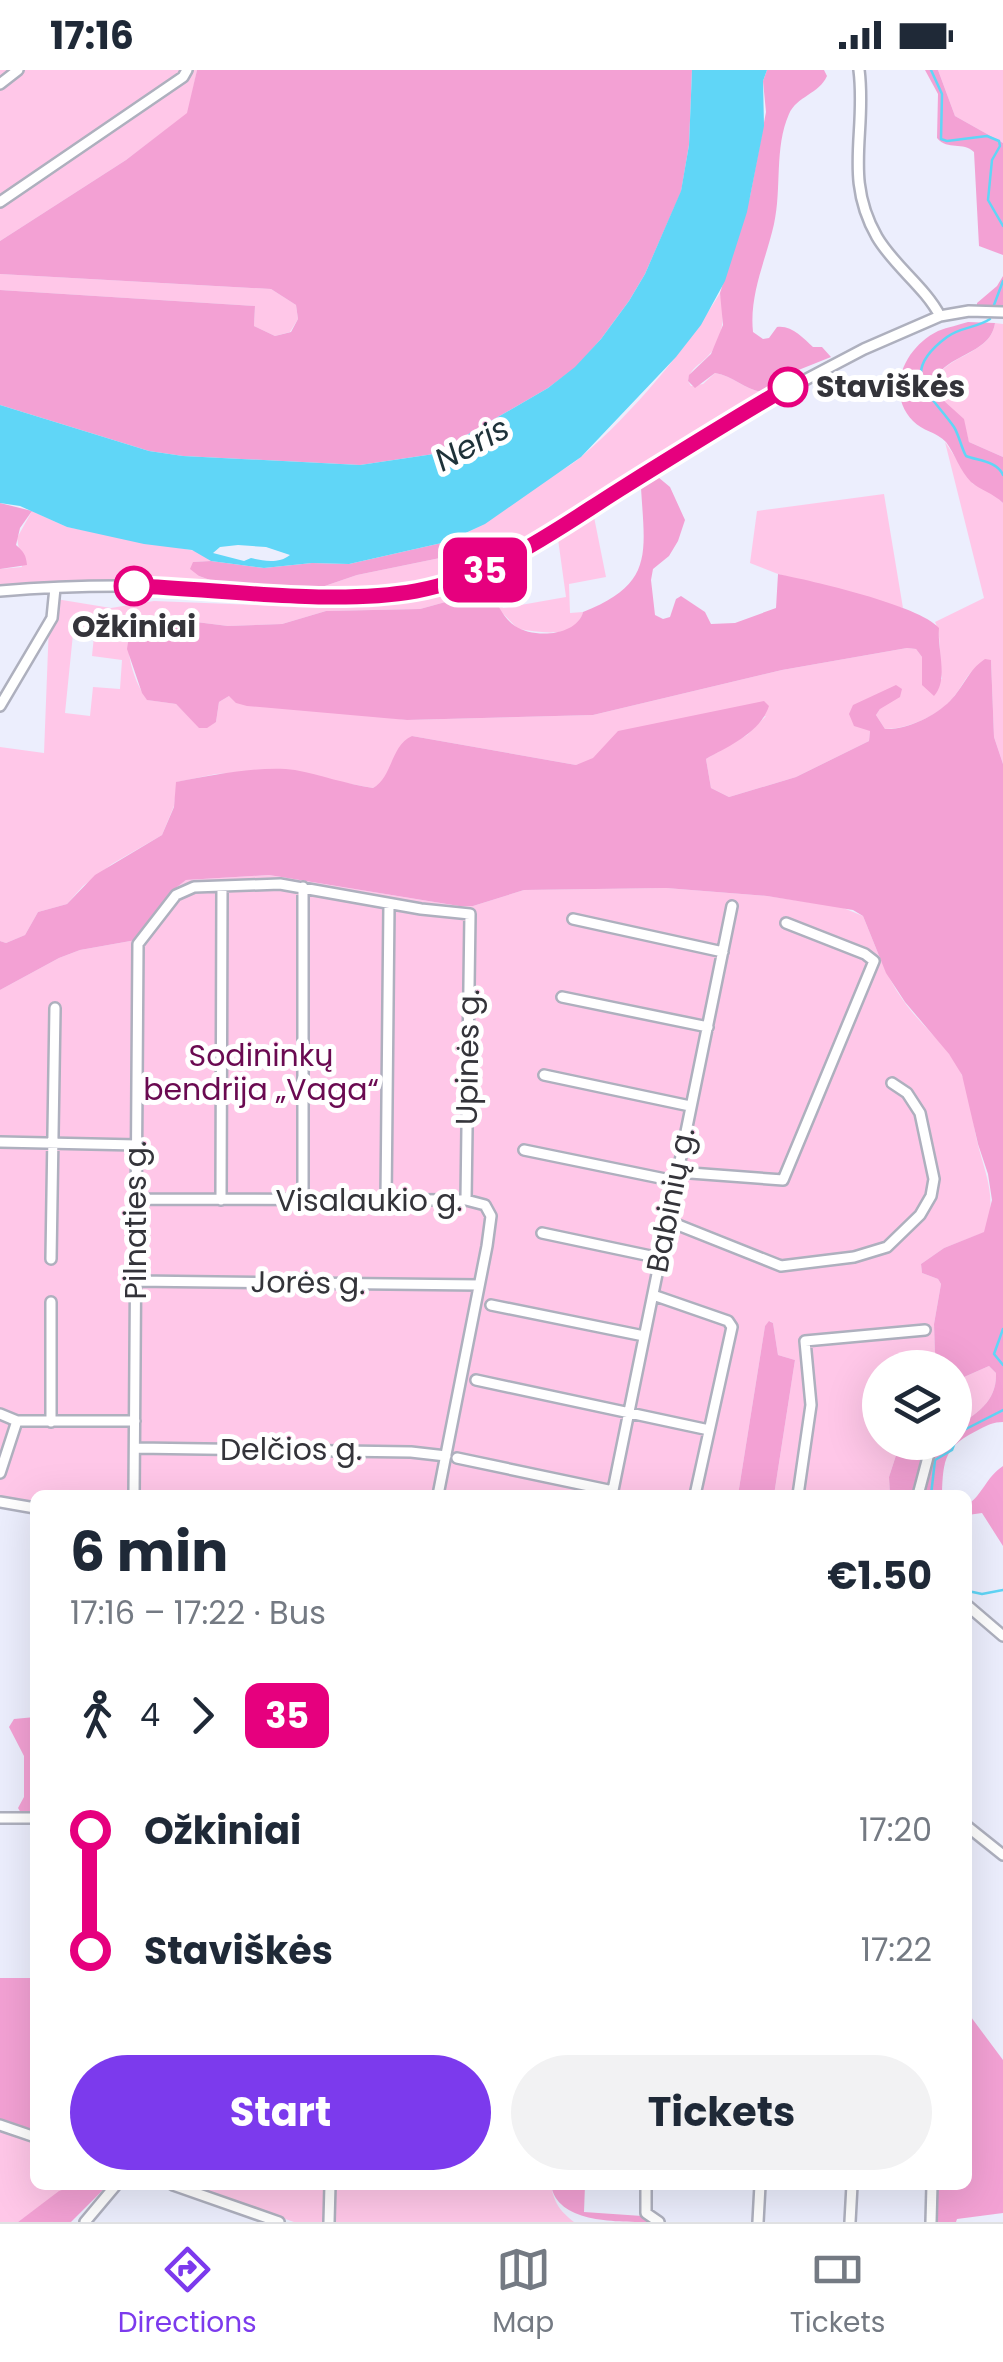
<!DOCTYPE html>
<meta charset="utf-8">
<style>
body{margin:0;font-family:Poppins,sans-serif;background:#f2f2f3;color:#1f2937;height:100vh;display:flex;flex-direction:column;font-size:38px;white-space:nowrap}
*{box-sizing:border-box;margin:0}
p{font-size:32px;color:#747a83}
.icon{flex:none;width:55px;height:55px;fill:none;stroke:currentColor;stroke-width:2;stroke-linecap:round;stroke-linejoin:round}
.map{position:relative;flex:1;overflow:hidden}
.details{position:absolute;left:30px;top:1420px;width:942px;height:700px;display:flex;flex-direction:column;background:#fff;border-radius:15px;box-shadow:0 10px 40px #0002}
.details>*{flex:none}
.badge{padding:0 20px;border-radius:15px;font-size:35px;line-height:65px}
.buttons{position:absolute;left:862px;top:1280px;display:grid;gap:20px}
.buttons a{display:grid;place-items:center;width:110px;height:110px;border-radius:50%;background:#fff;box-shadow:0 10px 40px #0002;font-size:50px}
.map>.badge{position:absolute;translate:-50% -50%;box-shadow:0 0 0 5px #fff}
.legs{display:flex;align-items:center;gap:15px;height:110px;padding:0 40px;font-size:32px}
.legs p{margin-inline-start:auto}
.overview{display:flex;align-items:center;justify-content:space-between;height:170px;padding:0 40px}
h1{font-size:55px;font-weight:700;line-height:75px}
.button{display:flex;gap:20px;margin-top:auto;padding:20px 40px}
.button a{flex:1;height:115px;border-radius:60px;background:#7c3aed;color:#fff;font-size:40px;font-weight:700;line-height:115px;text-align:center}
.button a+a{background:#f2f2f3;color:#1f2937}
ul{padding:0 40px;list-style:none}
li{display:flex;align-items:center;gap:35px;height:120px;font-size:38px}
li i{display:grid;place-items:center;width:15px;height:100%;margin:0 12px;background:currentColor}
li i::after{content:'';width:25px;height:25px;margin:-12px;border:8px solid;border-radius:50%;background:#fff}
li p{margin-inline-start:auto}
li:first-child i{background:linear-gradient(#0000 50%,currentColor 0)}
li:last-child i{background:linear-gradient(currentColor 50%,#0000 0)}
.status{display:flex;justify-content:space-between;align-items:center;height:70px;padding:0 50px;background:#fff;direction:ltr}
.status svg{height:28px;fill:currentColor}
.dock{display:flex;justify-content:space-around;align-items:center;height:140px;border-top:2px solid #e0e1e3;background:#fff;font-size:28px;color:#747a83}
.dock a{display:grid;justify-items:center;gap:5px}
.dock .on{color:#7c3aed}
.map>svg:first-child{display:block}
.green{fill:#ffc7e8;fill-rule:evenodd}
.forest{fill:#f3a1d4}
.water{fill:#60d6f7;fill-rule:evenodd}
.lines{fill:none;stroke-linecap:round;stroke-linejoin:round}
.stream{stroke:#60d6f7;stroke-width:2.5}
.street-casing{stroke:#aeb0be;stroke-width:14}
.street{stroke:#fff;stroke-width:9}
.line-1-casing{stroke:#fff;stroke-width:22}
.line-1{stroke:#e6007e;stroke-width:15}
.stop-1-dot{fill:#fff;stroke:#e6007e;stroke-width:5}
.labels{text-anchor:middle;stroke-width:10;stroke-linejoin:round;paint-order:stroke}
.stop-label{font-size:30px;font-weight:bold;fill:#34343a;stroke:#fff;text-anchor:start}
.park-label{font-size:30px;fill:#6a0a51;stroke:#fff}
.street-label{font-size:30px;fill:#34343a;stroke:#fff}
.water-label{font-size:32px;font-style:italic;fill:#1e3239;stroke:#fff}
</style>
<div class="status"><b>17:16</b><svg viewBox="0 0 49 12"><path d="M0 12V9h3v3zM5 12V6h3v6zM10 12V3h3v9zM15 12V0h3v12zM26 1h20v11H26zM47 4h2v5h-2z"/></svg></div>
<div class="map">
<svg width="1003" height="2152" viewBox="0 0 1003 2152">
<rect width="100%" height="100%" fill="#eceefd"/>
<path class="green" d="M0,0H197L188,43L126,90L0,171Z
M938,0H1003V73L955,46Z
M0,204L271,219L296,235L298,249L290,262L275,266L254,256L255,236L0,220Z
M720,223C725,244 724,270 708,286C699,296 691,297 688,311L691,316L703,314L715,303C733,306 744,319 762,322L543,463L471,501L426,514L370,520H313L357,505L440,488L446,472C479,460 503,441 531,420C547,407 566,400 582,386C631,345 687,278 720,223Z
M995,253L1003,254V387L969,372L963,349L933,322C935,283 990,289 995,253Z
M945,372L973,414L988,419L1003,433V694L994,667L991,590C965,600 968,610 952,629C937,646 908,659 885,659L876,645L880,639L853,635L870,661L869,671L796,707L729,727L711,718L706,689L747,665L766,646L576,695L412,666L381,713L373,718L275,700L216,704L177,712L174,736L162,765L112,794L83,816L67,834L38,842L25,865L6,873L0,871V677L44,683L50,528L111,538L154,531L307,537L425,524L492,502L503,538L566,527L558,469L594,447L606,507L569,514L570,543L583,542C576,570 541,562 518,559L482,522L420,539L326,541L282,554L228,556L180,550L129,566C126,585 135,615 148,630L176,634L199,657L216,652L219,632L229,626L407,650L593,645L782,600L907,578L916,579L922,587V615L942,609C939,593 942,564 935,552L984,528ZM73,564L94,566L92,586L122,590L120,619L93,617L90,646L65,643Z
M884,424L903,538L778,504L750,493L757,441Z
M32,441L67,457L201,482L211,491L193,492L199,506L224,515L68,512L0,515V499L22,497L17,468Z
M269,805L459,836H473L524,820L666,818L767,826L841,837L863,846C875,875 885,905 903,930C921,956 948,975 961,1003C971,1024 972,1049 977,1071C985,1104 998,1128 985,1162L944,1178L921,1194L922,1203L938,1209L941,1214L934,1254L935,1285L915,1297L880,1298V1372L900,1373L889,1407L890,1425H774L795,1290L778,1285L773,1253L770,1251L765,1256L738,1425H35V1433L0,1427V920L59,888L80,880L136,870L172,821L186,810Z
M989,1296L996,1303C997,1332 977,1343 955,1358V1311Z
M0,2059L35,2072V2115H76L59,2122L18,2152H0Z
M188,2115H326L325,2152H294Z
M334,2115H551C554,2133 560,2141 574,2152H333Z"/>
<path class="forest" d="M197,0H692L689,75L681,122L645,204L629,231L601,269L576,297L548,318L434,384L360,395L183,386L149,381L0,335V220L255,236L254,256L275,266L291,262L298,249L296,235L271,219L0,204V171L126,90L187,43Z
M767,0H824L827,6C819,24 797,26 789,44C774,78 782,119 774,154C766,190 749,224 753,262L763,269L769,268L777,257C792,255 803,268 813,277H822L831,287L781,307L762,322C744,319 733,306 715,303L695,318L688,311L689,305L711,284L723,255L720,223L750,126L766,42L763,11Z
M925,0H938L955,46L1003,73V185L979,176L974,82C963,71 948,81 937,68L938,24Z
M1003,206V239L977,238V233L997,216Z
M968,252L995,253C990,289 934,283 933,321L964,349L969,372L1003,387V433C993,423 980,420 971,412C960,401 955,384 946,372C937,362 922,361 913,351C884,321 905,277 938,261C948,257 959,255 968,252Z
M658,407L670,417L685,450L678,471L669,486L653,499L651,510L655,545L663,549L670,547L676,529L681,526L705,542L711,554L735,553L776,538L778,504C812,511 919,535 939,558C937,579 949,610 934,626L922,615V587L916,579L907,578L782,600L593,645L407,650L247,636L236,633L229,626L219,632L216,652L207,658H199L176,634L147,630L142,623L127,579L129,566L138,558L180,550L228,556L282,554L326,541L420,539L482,522L492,524C498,535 504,549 515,556C534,569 577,566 583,542C654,514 645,484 641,418Z
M0,433L32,441L20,458L16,475C24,482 26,485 27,495L0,499Z
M446,472L440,488L357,505L313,520L224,515L199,506L190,499L193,492L211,491L264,498L312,493L349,494Z
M985,589L991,590L994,667L1003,694V1352C993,1352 988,1355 980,1359C945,1376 943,1388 942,1425H890L889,1407L900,1373L955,1372V1358C977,1343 997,1332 996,1303L989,1296L955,1311V1298L915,1297L935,1285L934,1254L941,1214L938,1209L922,1203L921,1194L944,1178L984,1162L992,1130L988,1104L978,1074L962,1005L949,984L905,932L886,903L863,846L853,840L767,826L666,818L524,820L473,836H459L269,805L186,810L172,821L136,870L80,880L59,888L0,920V871L6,873L25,865L38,842L67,834L95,805L162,765L174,737L176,712C210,706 261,695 295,700C321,705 346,714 373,718C393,707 390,676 412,666L576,695L593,688L618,661L764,631L769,636C760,663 729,676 706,689L711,718L729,727L796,707L869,671L870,661L854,656L849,644L853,635L896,615L902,619L900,627L880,639L876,645L885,659C907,660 935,646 950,631C964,617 968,600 985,589Z
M769,1251L773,1253L778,1285L795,1290L774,1425H738L765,1256Z
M1003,1396V1476L982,1443L968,1445V1434C982,1426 986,1407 1003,1396Z
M35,1647V1742L21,1743L18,1738L24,1727V1686L9,1657L14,1649Z
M0,1908H35V2062L0,2050Z
M968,1943L1003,1990V2143L957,2149L956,2152H937L938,2115H968Z
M76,2115H108L71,2152H18L59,2121Z
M551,2115H585L584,2142L642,2146L650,2152C612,2152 557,2152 551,2115Z"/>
<path class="water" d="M692,0H767L763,11L764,56L747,142L725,211L701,255L676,287L581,387L485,454L446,472L349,494L312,493L264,498L211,491L192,480L144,474L67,457L20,436L0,433V335L149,381L183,386L360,395L434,384L548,318L575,297L601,269L629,231L645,204L681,121L689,75ZM238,475L266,477L290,485C279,494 263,491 251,488L244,491L213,483L220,477Z"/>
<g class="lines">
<path class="stream" d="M931,0L942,24L941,69L947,71L987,66L999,71L1000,76L992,90L988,130L1003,156
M994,235L1003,211
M990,249C977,258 960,257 947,267C897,304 930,323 954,357C959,365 961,377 966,386C979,391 997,391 1003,405
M1003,1259L994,1284L1003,1295
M956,1370L960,1362L1003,1340
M931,1425L935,1390L952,1380L955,1372
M968,1521L982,1524L1003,1520"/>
<defs>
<path id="street" d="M859,0C867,62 843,108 877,167C894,196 925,217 940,246
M0,14L18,0
M0,132L183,7L187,0
M0,521C58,516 118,515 176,517C301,522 403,544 520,483L750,339L864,279L940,246L969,241L1003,242
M0,636L52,548L55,518
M303,817V1131
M573,849L723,882
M562,927L708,957
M544,1005L690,1036
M0,1072L137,1075
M524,1080L675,1111
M677,1102L783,1110L874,891L865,884L786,853
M136,1129L466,1130L485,1135L491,1146L487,1176L438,1425
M221,1130L222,817
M386,1131L389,834
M668,1151L781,1196L854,1187L887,1177L920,1145L931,1126L934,1109L920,1043L907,1023L892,1013
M542,1163L660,1188
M51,1189L55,938
M136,1211L479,1215
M653,1225L728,1251L732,1257L695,1425
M491,1235L644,1266
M476,1310L709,1360
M0,1344L17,1351H135
M51,1352V1232
M136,1378L411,1382L446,1386
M457,1388L613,1421
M0,1403L17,1351
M134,1425L138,874L176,825L194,817L280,814L421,839L470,844L466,1130
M612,1425L732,836
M798,1425L811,1335L805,1271L925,1260
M918,1425L932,1372
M0,1432L35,1438
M968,1536L1003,1566
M0,1748H35
M968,1757L1003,1785
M0,2055L35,2067
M173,2115L279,2152
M646,2115V2143L659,2152
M85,2152L116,2115
M329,2152L330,2115
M758,2152L760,2115
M850,2152L852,2115
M931,2152L932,2115"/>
</defs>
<use href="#street" class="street-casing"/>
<use href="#street" class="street"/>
</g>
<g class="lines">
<defs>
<path id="line-1" d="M134,516C222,519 331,536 416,521C493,507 554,461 619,420C675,385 731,350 788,317"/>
</defs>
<use href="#line-1" class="line-1-casing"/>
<use href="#line-1" class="line-1"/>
</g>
<g class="stop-1-dot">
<circle cx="788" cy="317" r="18"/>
<circle cx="134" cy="516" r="18"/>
</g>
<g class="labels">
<g class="stop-label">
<text x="816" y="327">Staviškės</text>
<text x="134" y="567" text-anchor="middle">Ožkiniai</text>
</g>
<g class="park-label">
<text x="261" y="996">Sodininkų<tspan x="261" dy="34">bendrija „Vaga“</tspan></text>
</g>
<g class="street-label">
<text transform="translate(468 987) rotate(-89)" y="10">Upinės g.</text>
<text transform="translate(671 1130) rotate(-79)" y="10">Babinių g.</text>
<text x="369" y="1141">Visalaukio g.</text>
<text transform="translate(136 1150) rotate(-90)" y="10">Pilnaties g.</text>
<text transform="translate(308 1213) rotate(1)" y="10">Jorės g.</text>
<text x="291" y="1390">Delčios g.</text>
</g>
<g class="water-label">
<text transform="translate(472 374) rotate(-28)" y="11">Neris</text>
</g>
</g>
</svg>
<div class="buttons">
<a><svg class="icon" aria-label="layers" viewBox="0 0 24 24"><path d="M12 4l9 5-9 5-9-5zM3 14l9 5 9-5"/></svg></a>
</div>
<b class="badge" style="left:485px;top:500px;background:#e6007e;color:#fff">35</b>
<section class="details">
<div class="overview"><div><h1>6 min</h1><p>17:16 – 17:22 · Bus</p></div><b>€1.50</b></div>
<div class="legs"><svg class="icon" aria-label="walk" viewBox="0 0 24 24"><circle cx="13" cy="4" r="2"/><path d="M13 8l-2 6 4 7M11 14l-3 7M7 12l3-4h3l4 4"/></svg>4<svg class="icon" aria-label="forward" viewBox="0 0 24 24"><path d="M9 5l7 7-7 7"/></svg><b class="badge" style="background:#e6007e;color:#fff">35</b></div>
<ul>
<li><i style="color:#e6007e"></i><b>Ožkiniai</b><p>17:20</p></li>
<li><i style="color:#e6007e"></i><b>Staviškės</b><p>17:22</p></li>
</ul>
<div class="button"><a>Start</a><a>Tickets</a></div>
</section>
</div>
<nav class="dock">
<a class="on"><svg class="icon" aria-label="directions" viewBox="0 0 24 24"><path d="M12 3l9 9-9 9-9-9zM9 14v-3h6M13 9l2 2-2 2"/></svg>Directions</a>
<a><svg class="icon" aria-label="map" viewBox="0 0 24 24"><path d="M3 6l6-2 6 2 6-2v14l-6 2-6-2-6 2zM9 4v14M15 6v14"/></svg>Map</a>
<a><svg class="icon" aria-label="tickets" viewBox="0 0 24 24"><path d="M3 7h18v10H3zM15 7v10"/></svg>Tickets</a>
</nav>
